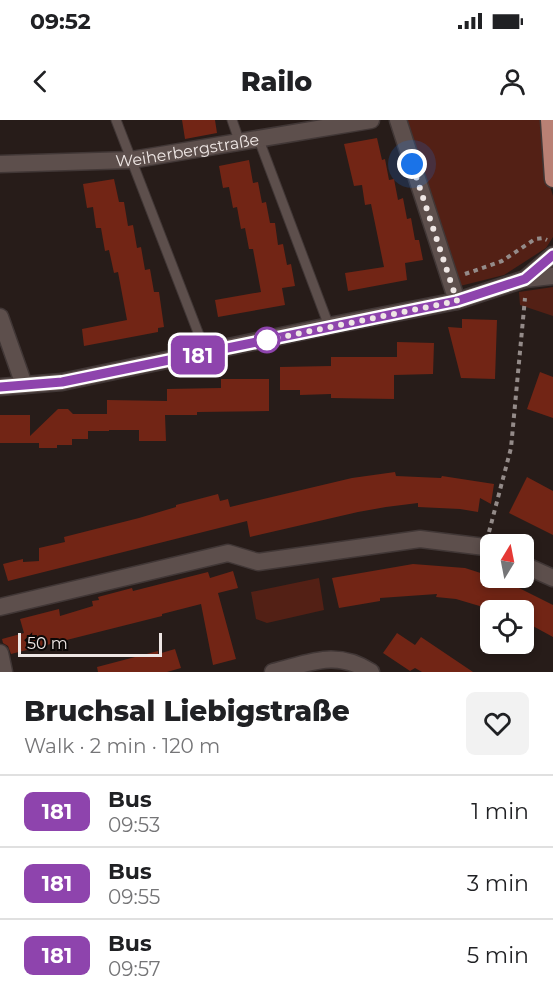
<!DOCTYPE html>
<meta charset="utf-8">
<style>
body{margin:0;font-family:Montserrat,sans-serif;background:#f2f2f2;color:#202124;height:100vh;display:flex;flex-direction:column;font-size:22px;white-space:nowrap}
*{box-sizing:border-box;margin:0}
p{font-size:20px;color:#757577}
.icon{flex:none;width:33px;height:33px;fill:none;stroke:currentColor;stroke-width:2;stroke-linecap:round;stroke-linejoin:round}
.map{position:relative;height:552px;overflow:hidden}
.sheet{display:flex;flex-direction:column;background:#fff;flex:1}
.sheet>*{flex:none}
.badge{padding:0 12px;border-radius:9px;font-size:21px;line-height:39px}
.needle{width:39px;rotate:10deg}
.fabs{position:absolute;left:480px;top:414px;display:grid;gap:12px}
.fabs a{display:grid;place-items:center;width:54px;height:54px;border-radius:9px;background:#fff;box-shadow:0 3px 9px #0003;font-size:30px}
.scale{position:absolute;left:18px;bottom:15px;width:144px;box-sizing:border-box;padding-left:6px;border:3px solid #eee6e4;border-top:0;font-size:16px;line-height:21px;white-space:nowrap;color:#eee6e4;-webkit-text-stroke:4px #0c0807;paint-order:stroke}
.you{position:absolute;width:30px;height:30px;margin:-15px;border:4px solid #fff;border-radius:50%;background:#1a73e8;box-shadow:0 0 0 9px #1a73e833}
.map>.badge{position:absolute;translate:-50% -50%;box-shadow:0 0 0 3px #fff}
.round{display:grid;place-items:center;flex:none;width:63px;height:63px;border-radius:9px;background:#f2f2f2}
.overview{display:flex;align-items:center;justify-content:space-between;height:102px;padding:0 24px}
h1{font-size:28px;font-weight:800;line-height:45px}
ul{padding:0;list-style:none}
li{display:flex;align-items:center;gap:18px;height:72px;padding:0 24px;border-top:2px solid #e0e0e0}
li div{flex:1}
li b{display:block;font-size:22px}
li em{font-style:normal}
li .badge{min-width:66px;font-weight:700;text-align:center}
.status{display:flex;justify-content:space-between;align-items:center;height:42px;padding:0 30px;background:#fff;direction:ltr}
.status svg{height:16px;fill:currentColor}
header{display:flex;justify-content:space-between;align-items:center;height:78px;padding:0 24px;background:#fff;font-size:27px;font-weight:800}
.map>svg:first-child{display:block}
.green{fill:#532015}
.building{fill:#722515}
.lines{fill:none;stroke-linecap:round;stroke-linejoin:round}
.service-casing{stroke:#413736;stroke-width:11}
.minor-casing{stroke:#413736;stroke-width:19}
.primary-casing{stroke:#413736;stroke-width:19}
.path{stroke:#948b89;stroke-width:4;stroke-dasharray:4.5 4.5;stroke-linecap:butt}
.service{stroke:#5d4f4c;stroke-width:9}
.minor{stroke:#5d4f4c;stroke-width:16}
.primary{stroke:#b98074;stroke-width:16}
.line-casing{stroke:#fff;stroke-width:14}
.line{stroke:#8e44ad;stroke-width:9}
.walk{stroke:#eee6e4;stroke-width:6;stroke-dasharray:0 10.8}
.stop-dot{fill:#fff;stroke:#8e44ad;stroke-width:3}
.labels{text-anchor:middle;stroke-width:4.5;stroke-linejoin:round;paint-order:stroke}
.street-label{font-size:16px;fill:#eee6e4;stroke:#0c0807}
</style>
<div class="status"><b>09:52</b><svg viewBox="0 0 49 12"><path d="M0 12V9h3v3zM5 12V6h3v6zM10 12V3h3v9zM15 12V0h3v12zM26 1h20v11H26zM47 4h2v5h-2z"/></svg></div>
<header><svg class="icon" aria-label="back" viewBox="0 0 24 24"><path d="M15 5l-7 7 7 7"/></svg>Railo<svg class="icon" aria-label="person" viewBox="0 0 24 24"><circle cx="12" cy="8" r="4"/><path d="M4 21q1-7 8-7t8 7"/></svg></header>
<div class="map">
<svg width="553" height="552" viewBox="0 0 553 552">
<rect width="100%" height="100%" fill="#271c19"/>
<path class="green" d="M401,0H543L542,40L553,76V117L546,128L504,155L460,166Z
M553,167V196L520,185L519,172Z
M319,458L324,490L267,503L256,499L251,472Z"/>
<path class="building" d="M182,0H215L217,13L185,19Z
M377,18L382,40L385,39L389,60L394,59L398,80L403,78L407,99L411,98L415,120H419L423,140L405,143L407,160L348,171L345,153L384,147L371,84L365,85L362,65L354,66L344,24Z
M249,40L253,63L258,62L262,83L266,82L270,103H275L278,125L283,124L287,145L291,144L295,166L282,168L285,185L218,197L215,180L261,172L253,129H249L245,108L241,109L237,87L233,88L229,67L223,68L219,46Z
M114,59L119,82H124L128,106L133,105L137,128L141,127L145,150L150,149L154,172H159L164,207L158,208V212L84,226L82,209L127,200L118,152L114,153L109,130L105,131L101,108H96L93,87L87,88L83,64Z
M462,199L497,200L495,259L461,258L448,207L462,208Z
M397,222L434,223L433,254L394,255V279L331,278V274L300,275V270H280V247L331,246V237H397Z
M540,252L553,257V298L527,289Z
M221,259H269V291L197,292V295H165L166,321H139V310H109V311H88V319H72V325H57V328H39V323H0V295H30V316L58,289H68L73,294H107V280L167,281V269L221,268Z
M395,352L396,356L441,358L442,356L494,364L491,384L480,378L478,392L460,389L418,387V383L386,387L358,392L250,417L247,401L8,461L3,444L23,439V442L39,441V428L65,422L64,417L139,398L176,387V385L218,374L220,381L228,379L230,387L352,358Z
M527,357L553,371V415L509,393Z
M413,444L465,448L490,456V458L503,460L553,485V517L531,505L534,499L524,494V490H493L456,479L436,477L437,474L380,478V481L339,488L332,458Z
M233,451L238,468L218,473L236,539L213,545L201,484L162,494V496L11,534L8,526L3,523L2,519L24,513L20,499L59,489L60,496L93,486L92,481L99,480L98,477L132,468L133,471L208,452L210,458Z
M397,513L415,525L421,517L473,552H422L415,548L410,551L383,533Z
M175,529L181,548L167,552H98L97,547L158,531V534Z"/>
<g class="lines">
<defs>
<path id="service" d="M116,0L206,233
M232,0L240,23
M259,20L329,206"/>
<g id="minor">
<path d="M398,0L457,181"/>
<path id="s1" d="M0,44L131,40L371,0"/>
<path d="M525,159L553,135"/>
<path d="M0,197L24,265"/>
<path d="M0,267L62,262L329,206L457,181L525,159L553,156"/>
<path d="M524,445L553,458"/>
<path d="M0,487L228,433L258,442L420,419L485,427L490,430"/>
<path d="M0,533L4,552"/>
<path d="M273,552C310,543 336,529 371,552"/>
</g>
<path id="primary" d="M549,0L553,59"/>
</defs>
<use href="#service" class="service-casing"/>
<use href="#minor" class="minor-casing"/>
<use href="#primary" class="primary-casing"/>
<path class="path" d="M465,154L502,141L535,119L543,118L547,120
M489,412L511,328L525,178"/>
<use href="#service" class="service"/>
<use href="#minor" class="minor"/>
<use href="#primary" class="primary"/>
</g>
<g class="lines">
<defs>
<path id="line" d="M0,267L62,262L457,181L525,159L553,135"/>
</defs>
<use href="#line" class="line-casing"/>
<use href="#line" class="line"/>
<path class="walk" d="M267,220L457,181L412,44"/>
</g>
<circle class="stop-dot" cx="267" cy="220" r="12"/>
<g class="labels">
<g class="street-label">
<text dy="6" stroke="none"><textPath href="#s1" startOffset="188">Weiherbergstraße</textPath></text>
</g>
</g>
</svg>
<div class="fabs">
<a><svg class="needle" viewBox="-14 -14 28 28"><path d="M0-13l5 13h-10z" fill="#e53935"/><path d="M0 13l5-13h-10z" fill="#757577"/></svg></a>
<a><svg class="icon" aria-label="locate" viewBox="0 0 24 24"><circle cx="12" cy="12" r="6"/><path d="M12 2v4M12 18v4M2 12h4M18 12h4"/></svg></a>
</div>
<div class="scale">50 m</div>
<div class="you" style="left:412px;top:44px"></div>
<b class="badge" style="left:198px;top:235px;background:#8e44ad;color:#fff">181</b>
</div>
<section class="sheet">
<div class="overview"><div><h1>Bruchsal Liebigstraße</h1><p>Walk · 2 min · 120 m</p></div><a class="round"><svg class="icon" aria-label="heart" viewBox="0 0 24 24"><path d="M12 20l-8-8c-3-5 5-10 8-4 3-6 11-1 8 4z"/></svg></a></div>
<ul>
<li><span class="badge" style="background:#8e44ad;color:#fff">181</span><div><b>Bus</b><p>09:53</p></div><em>1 min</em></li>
<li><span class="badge" style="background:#8e44ad;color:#fff">181</span><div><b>Bus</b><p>09:55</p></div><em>3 min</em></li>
<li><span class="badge" style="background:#8e44ad;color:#fff">181</span><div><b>Bus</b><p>09:57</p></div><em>5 min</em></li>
</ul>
</section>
